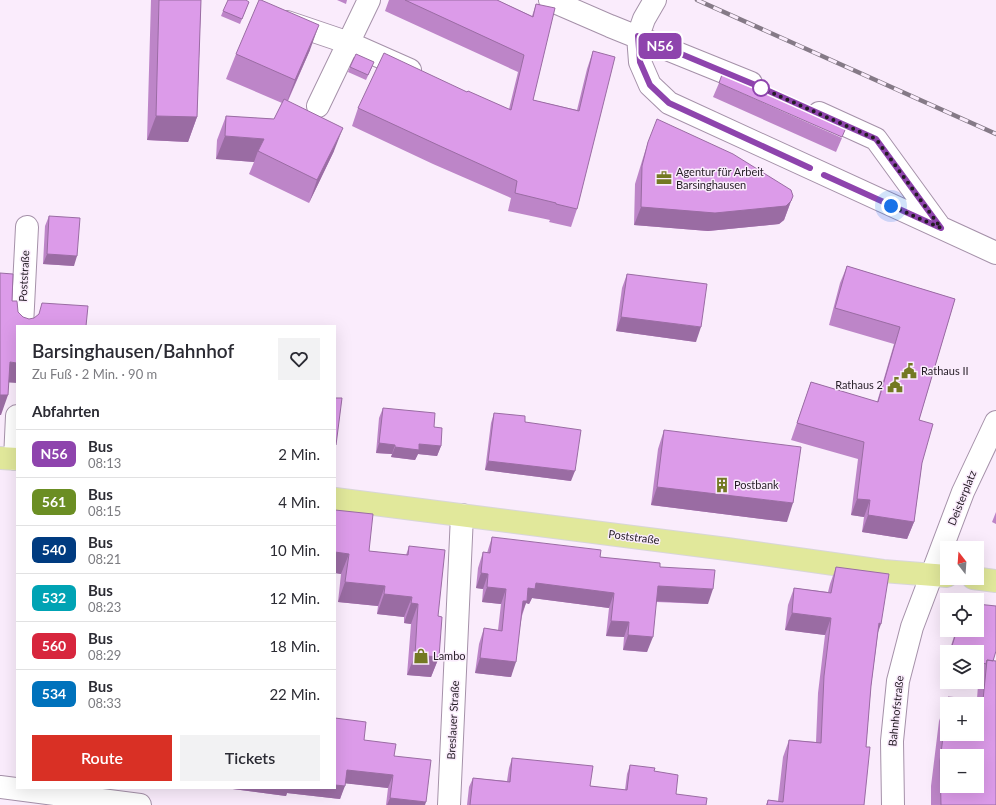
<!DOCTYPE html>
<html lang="de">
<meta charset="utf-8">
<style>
body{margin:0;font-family:Lato,sans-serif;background:#f2f2f3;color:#2b2b33;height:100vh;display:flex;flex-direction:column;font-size:15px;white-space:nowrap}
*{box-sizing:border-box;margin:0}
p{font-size:13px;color:#7c7c81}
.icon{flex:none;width:22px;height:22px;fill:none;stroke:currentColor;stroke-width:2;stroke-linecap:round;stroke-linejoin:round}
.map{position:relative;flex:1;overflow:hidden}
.panel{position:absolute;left:16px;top:325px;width:320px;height:464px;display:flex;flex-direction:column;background:#fff;border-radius:0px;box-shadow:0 4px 16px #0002}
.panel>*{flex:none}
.badge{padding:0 8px;border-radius:6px;font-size:14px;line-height:26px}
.needle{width:26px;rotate:343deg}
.controls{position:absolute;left:940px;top:541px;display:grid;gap:8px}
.controls a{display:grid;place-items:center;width:44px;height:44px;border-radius:0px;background:#fff;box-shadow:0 4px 16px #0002;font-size:20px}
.you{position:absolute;width:20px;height:20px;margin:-10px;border:3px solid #fff;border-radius:50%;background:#1a73e8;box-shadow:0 0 0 6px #1a73e833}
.map>.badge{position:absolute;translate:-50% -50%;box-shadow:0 0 0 2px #fff}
h2{padding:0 16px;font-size:15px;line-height:36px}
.round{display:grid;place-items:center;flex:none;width:42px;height:42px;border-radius:0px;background:#f2f2f3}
.head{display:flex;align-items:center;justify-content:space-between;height:68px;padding:0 16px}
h1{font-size:19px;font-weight:600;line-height:30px}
.action{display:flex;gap:8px;margin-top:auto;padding:8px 16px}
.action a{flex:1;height:46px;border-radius:0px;background:#d93025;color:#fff;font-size:16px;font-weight:600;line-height:46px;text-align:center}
.action a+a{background:#f2f2f3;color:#2b2b33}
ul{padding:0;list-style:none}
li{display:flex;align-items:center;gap:12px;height:48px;padding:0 16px;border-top:1px solid #e1e1e2}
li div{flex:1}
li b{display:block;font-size:15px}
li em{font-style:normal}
li .badge{min-width:44px;font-weight:700;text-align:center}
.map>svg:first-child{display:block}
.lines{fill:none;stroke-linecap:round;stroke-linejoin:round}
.minor-casing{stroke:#a591a9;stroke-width:24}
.major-casing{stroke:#d8d6d8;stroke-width:24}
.minor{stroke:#fff;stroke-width:22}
.major{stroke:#e1e89b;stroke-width:22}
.rail-casing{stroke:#857a87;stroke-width:4.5}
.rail{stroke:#faecfc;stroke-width:3;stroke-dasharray:9;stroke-linecap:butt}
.wall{fill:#bd85c8}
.shaded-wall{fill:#9a6ca3}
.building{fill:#dc9be9;stroke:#9a6ca3;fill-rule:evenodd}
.line-casing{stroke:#fff;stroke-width:9}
.line{stroke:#8e44ad;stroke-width:6}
.walk{stroke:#241c25;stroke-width:4;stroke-dasharray:0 7.2}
.stop-dot{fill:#fff;stroke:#8e44ad;stroke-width:2}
.labels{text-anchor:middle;stroke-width:3;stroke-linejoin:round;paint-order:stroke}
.poi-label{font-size:11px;fill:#241c25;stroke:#faecfc;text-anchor:start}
.street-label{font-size:11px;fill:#241c25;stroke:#faecfc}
</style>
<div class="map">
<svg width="996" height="805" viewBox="0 0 996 805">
<rect width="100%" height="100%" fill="#faecfc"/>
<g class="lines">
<defs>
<path id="minor" d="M550,0L610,26L751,83
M655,0L644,19L638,36L640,62L650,85L669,103L996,253
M287,22L349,43L410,70
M318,106L369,0
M819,113L876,139L940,227
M22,326L27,227
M15,459L17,416
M0,787L140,805
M449,805L462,515
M893,805L892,741L898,681L912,627L963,492L996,422"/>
<path id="major" d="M0,458L17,459
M335,499L727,549L883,571L947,576
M973,578L996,581"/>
</defs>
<use href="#minor" class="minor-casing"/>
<use href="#major" class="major-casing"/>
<use href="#minor" class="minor"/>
<use href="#major" class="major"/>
<defs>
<path id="rail" d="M697,0L996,134"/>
</defs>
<use href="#rail" class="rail-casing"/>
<use href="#rail" class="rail"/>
</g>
<path class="wall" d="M151,0H201L197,117L188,142L147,140Z
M337,0H347L346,4Z
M389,0H497L532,16L536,4L533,100L577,110L587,69L593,51L577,209L571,227L549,222L550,220L508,211L511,198L433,164L352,126L358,108L467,92L509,109L518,72L385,11Z
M249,2L240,24L221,16L223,11Z
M310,50L288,101L334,151L309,203L249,174L254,162L216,159L217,140L226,116L274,119L282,103L226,79L236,54Z
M350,67H372L366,80L348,72Z
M719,83L842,138L836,152L713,97Z
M648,142L793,196L784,220L779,224L708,231L634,225L635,184L642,161Z
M49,216L74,266L43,264L45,226Z
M847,266L955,299L919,420L922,463L914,522L907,539L862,532L864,517L851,515L858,459L791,440L811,382L877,402L894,344L829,325L840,283Z
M627,274L696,342L616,331L622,288Z
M383,408L434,427L441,446L437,456L418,454L415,460L391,457L392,454L376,453L379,418Z
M494,413L525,422L571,481L485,470L491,423Z
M664,430L787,522L651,505L658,449Z
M335,510L369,551L406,555L409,546L438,616L439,657L431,677L407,675L411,624L404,623V617L377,614L378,606L338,602L341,574L335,573Z
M996,512V524L992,522Z
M492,537L600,557L660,567L708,604L656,602L647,652L623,650L624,637L606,636L609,608L532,598L529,604L526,603L522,616L511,677L475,673L479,644L484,628L498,630L501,604L482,602L483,589L476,588L478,568L483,552L487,553Z
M836,567L878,633L871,686L866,747L864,805H766L768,800L778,801L783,757L789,740L816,742L818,693L825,635L785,630L788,605L794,588L828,592L830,584Z
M956,630H977L993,661L996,805H931V786L939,721L948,697L977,699L978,685L982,673L977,672V652H949Z
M364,740L394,756L425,805H386L388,788L345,783L340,799L287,793L286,796L225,788Z
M512,758L590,786L625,790L627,774L630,765L654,771L676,794L706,805H467L469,787L473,778L507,781L509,768Z"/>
<path class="shaded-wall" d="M319,25L310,50L286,104L295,80Z
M156,116L197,117L188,142L147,140Z
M343,128L334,151L309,203L317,180Z
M225,136L264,139L258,151L254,162L216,159Z
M791,201L784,220L779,224L708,231L634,225L641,207Z
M47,254L77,256L74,266L43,264Z
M621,317L701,327L696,342L616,331Z
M10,362L17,363V383L2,382Z
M0,395H8L1,415H0Z
M379,443L395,445L392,454L376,453Z
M419,444L441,446L437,456L418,454L415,460L391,457L395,447Z
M488,461L575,471L571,481L485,470Z
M657,487L793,503L787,522L651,505Z
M857,499L870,500L864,517L851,515Z
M868,515L914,522L907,539L862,532Z
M335,552L349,554L341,574L335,573Z
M481,573L488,574L483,589L476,588Z
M345,582L385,586L378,606L338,602Z
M536,583L614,593L609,608L532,598L529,604L526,603L521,616H518L528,588Z
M658,586L713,589L708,604L652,601Z
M487,587L506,589L501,604L482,602Z
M384,594L412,597L404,617L377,614Z
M411,603L418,604L411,624L404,623Z
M792,613L831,618L825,635L785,630Z
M611,621L629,622L624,637L606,636Z
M879,623L881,624L875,641Z
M628,635L653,637L647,652L623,650Z
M415,655L439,657L431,677L407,675Z
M480,658L516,662L511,677L475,673Z
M347,770L393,775L388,788L342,783Z
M335,785L345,786L340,799L287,793L286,796L225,788H335Z
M390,798L426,802L425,805H387Z"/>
<path class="building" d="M159,0H201L197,117L156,116Z
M228,0H246L249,2L242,19L223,11Z
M259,0H261L319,25L295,80L236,54Z
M405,0H497L533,17L536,4L555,8L533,100L579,111L593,51L615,57L577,209L556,204V203L515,193L517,181L440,146L358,108L384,53L467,92L468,91L511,110L524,55Z
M356,54L374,62L368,75L350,67Z
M724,69L848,123L842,137L719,83Z
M284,99L343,128L317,180L258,151L264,139L225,136L226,116L274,119Z
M657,119L733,154L791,190L793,196L791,201L786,206L715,213L641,207L642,166L648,142Z
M49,216L80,218L77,256L47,254Z
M847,266L955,299L919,420L933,424L922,463L914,522L868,515L870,500L857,499L864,442L797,423L811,382L878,402L900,327L835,308Z
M0,273L13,274L12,301H17L18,312L23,317L29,319L34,318L39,314L42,303L88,306L86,326H17V363L10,362L8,395H0Z
M627,274L707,284L701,327L621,317Z
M335,398H342L336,445H335Z
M383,408L435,413L434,427L442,428L441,446L419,444V450L395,447V445L379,443Z
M494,413L525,416V422L581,430L575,471L488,461Z
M664,430L801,447L793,503L657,487Z
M335,510L373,514L369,551L408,555L409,546L445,550L438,616L442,617L439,657L415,655L418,604L411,603L412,597L384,594L385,586L345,582L349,554L335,552Z
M492,537L601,550L600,557L660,563V567L715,570L713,589L658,586L653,637L628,635L629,622L611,621L614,593L536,583L535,589L528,588L527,601H523L516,662L480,658L484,628L502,631L506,589L487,587L488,574L481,573L483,552L490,553Z
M836,567L889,574L881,624L879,623L871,686L866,747H870L864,805H767L768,800L783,802L789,740L821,743L824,676L831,618L792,613L794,588L831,593Z
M977,604L996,606V651L993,661L987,660L986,664L977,661V652H950L957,630H977Z
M987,660L996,661V805H941L940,761L948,697L983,700ZM947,704H977V734H947ZM947,756H977V786H947Z
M335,718L366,722L364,740L396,744L394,756L431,760L426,802L390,798L393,775L347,770L345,786L335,785Z
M512,758L593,766L590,786L627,790L630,765L655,768L654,771L678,775L676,794L707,798L706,805H470L473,778L510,782Z"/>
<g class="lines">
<defs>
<path id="line" d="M810,168L669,103L650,85L640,62L638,36L753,84L876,139L941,228L824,175"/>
</defs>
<use href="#line" class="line-casing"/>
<use href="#line" class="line"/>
<path class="walk" d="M761,88L876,139L941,228L891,206"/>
</g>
<defs>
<symbol id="office-bare" viewBox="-9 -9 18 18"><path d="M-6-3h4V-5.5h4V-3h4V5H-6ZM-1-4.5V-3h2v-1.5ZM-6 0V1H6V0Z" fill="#737923" stroke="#faecfc" stroke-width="2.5" paint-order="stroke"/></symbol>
<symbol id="civic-bare" viewBox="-9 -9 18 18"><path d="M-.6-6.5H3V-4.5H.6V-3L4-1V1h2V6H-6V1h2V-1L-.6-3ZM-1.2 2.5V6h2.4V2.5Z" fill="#737923" stroke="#faecfc" stroke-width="2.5" paint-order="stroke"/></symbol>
<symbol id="building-bare" viewBox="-9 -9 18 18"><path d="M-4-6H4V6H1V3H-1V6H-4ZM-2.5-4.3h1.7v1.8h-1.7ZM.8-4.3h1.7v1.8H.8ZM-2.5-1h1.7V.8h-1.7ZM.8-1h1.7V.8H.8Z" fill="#737923" stroke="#faecfc" stroke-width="2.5" paint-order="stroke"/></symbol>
<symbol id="shop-bare" viewBox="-9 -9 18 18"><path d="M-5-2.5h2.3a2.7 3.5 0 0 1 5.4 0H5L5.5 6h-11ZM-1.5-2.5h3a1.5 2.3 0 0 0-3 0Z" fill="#737923" stroke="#faecfc" stroke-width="2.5" paint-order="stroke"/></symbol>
</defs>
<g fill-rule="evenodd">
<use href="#office-bare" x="653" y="167" width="22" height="22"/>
<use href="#civic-bare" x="898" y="360" width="22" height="22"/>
<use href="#civic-bare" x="884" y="374" width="22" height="22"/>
<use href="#building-bare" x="711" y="474" width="22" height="22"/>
<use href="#shop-bare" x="410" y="645" width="22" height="22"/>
</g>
<circle class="stop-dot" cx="761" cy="88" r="8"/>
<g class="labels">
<g class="poi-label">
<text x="676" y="176">Agentur für Arbeit<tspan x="676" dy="13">Barsinghausen</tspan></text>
<text x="921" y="375">Rathaus II</text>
<text x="883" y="389" text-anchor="end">Rathaus 2</text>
<text x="734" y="489">Postbank</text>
<text x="433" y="660">Lambo</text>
</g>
<g class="street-label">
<text transform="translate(24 276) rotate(-87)" y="4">Poststraße</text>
<text transform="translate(962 498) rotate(-68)" y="4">Deisterplatz</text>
<text transform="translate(634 537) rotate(7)" y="4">Poststraße</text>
<text transform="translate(896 711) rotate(-84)" y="4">Bahnhofstraße</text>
<text transform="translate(453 720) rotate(-87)" y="4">Breslauer Straße</text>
</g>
</g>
</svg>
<div class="controls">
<a><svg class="needle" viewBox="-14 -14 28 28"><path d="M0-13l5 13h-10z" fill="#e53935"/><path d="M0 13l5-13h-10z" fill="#7c7c81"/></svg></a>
<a><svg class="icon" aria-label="locate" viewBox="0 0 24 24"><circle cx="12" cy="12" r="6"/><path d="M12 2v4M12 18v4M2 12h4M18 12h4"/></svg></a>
<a><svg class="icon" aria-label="layers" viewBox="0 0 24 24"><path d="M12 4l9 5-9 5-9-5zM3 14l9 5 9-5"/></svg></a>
<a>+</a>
<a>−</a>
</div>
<div class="you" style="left:891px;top:206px"></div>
<b class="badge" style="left:660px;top:46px;background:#8e44ad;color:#fff">N56</b>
<section class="panel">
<div class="head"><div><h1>Barsinghausen/Bahnhof</h1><p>Zu Fuß · 2 Min. · 90 m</p></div><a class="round"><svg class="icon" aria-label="heart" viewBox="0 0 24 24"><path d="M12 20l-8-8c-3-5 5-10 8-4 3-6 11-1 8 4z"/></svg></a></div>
<h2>Abfahrten</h2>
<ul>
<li><span class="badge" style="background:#8e44ad;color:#fff">N56</span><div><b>Bus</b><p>08:13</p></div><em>2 Min.</em></li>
<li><span class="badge" style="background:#6b8e23;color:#fff">561</span><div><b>Bus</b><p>08:15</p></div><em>4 Min.</em></li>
<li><span class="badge" style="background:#003b80;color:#fff">540</span><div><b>Bus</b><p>08:21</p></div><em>10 Min.</em></li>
<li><span class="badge" style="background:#00a3b4;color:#fff">532</span><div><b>Bus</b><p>08:23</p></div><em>12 Min.</em></li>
<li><span class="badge" style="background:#d7263d;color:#fff">560</span><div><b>Bus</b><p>08:29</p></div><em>18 Min.</em></li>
<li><span class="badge" style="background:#0072bc;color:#fff">534</span><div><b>Bus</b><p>08:33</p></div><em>22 Min.</em></li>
</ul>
<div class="action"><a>Route</a><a>Tickets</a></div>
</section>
</div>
